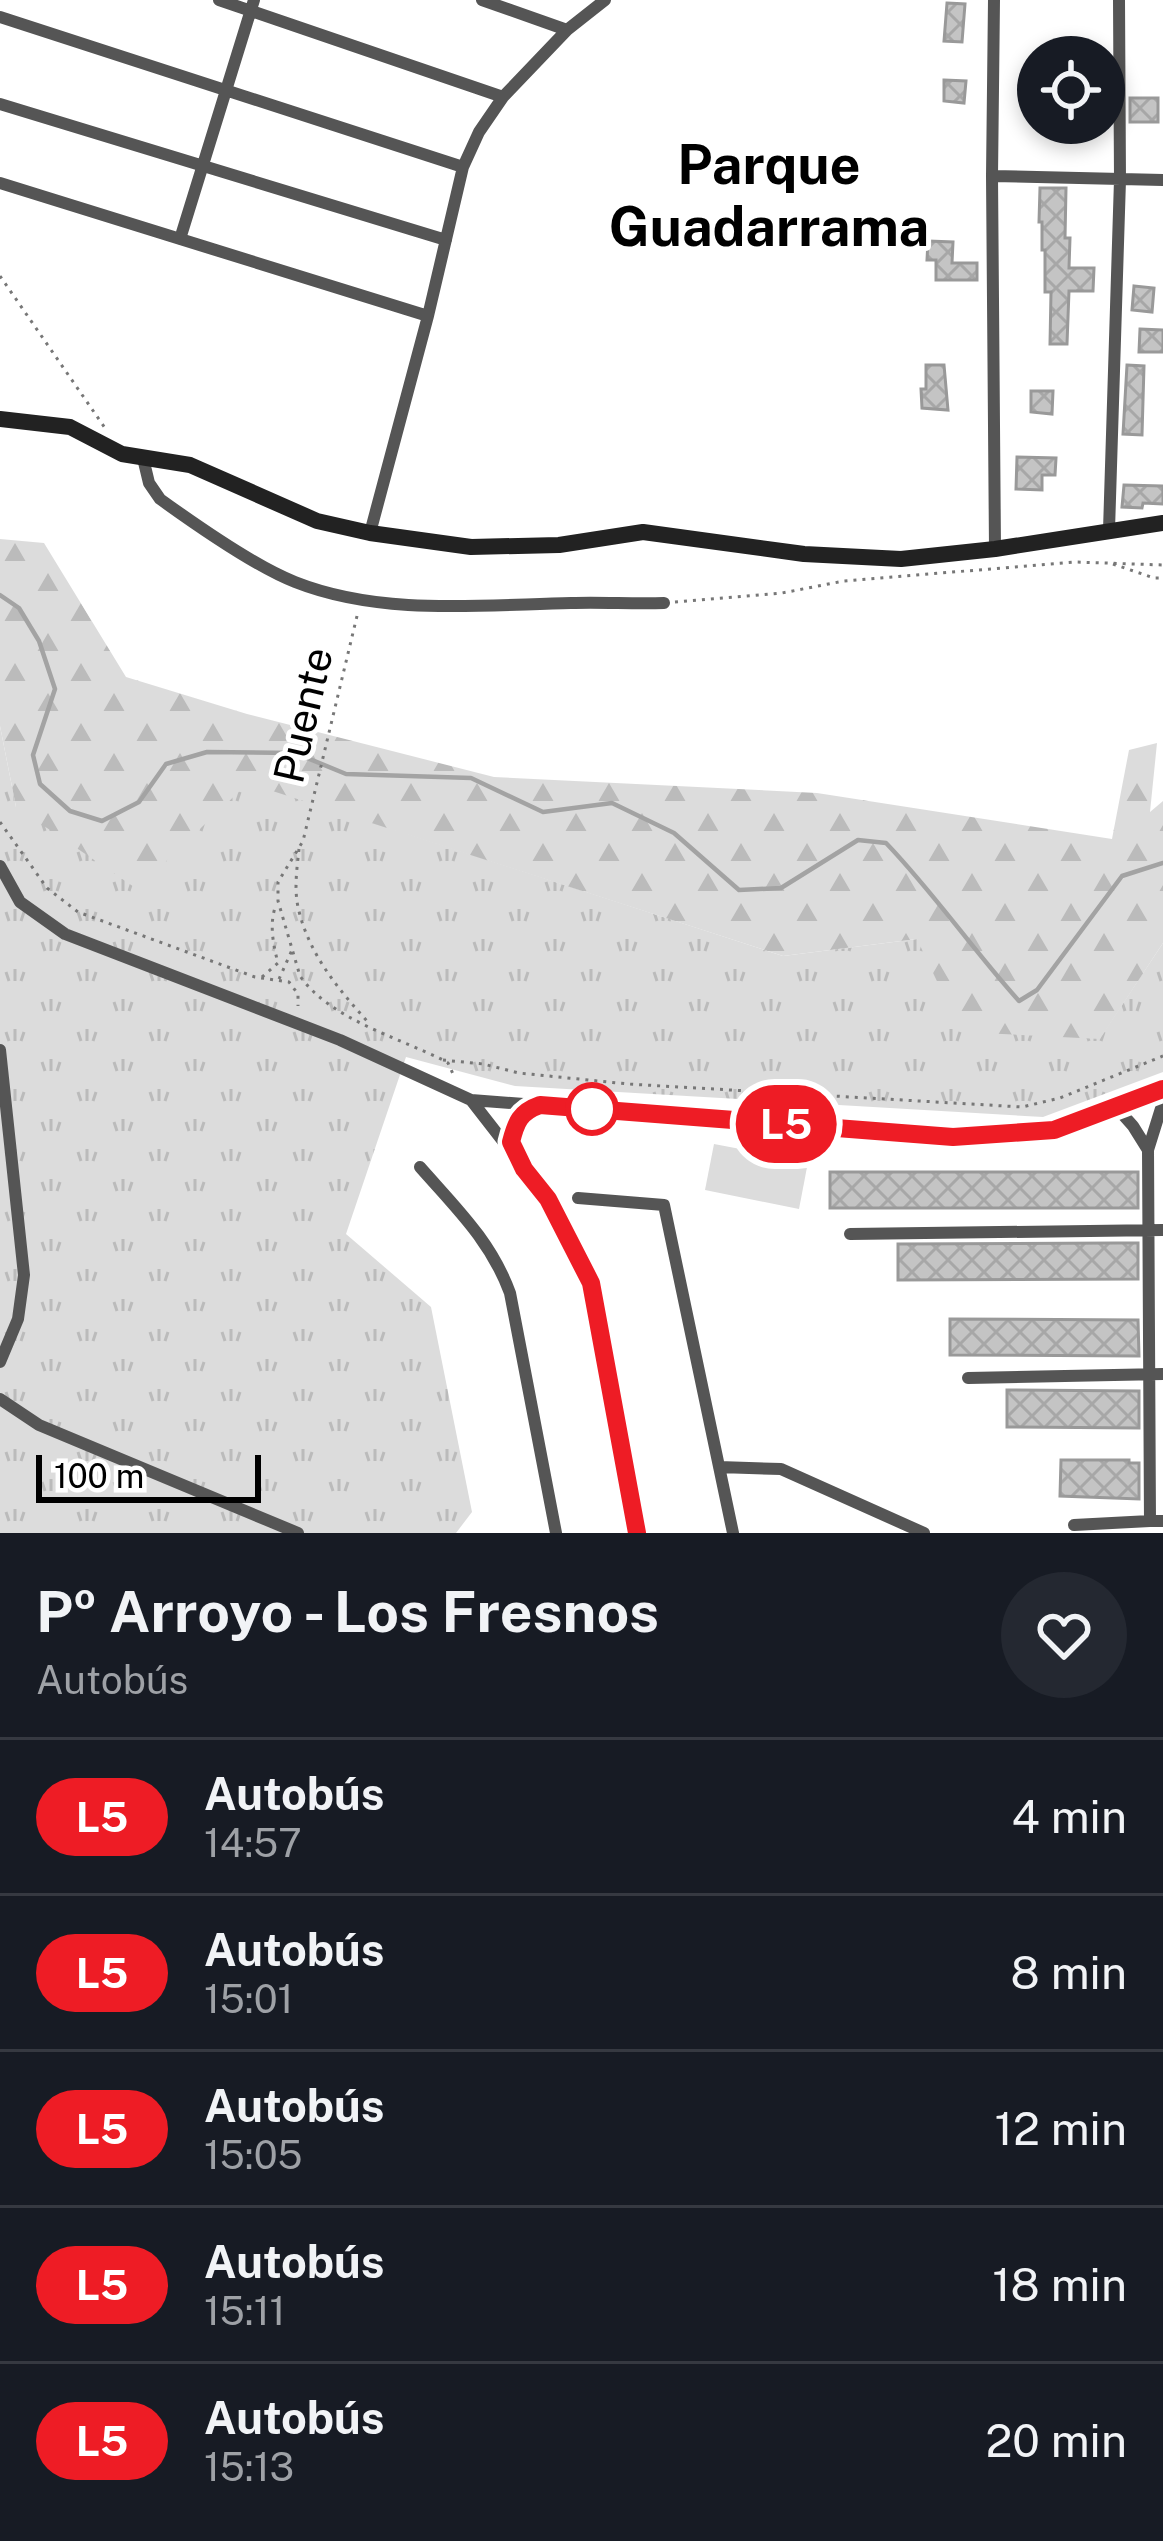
<!DOCTYPE html>
<html lang="es">
<meta charset="utf-8">
<style>
body{margin:0;font-family:"Public Sans",sans-serif;background:#242831;color:#f1f3f6;height:100vh;display:flex;flex-direction:column;font-size:45px;white-space:nowrap}
*{box-sizing:border-box;margin:0}
p{font-size:39px;color:#9ea1a6}
.icon{flex:none;width:66px;height:66px;fill:none;stroke:currentColor;stroke-width:2;stroke-linecap:round;stroke-linejoin:round}
.map{position:relative;height:1533px;overflow:hidden}
.drawer{display:flex;flex-direction:column;background:#171b24;flex:1}
.drawer>*{flex:none}
.badge{padding:0 24px;border-radius:39px;font-size:42px;line-height:78px}
.tools{position:absolute;left:1017px;top:36px;display:grid;gap:24px}
.tools a{display:grid;place-items:center;width:108px;height:108px;border-radius:50%;background:#171b24;box-shadow:0 6px 18px #0003;font-size:60px}
.scale{position:absolute;left:36px;bottom:30px;width:225px;box-sizing:border-box;padding-left:12px;border:6px solid #000;border-top:0;font-size:33px;line-height:42px;white-space:nowrap;color:#000;-webkit-text-stroke:9px #fff;paint-order:stroke}
.map>.badge{position:absolute;translate:-50% -50%;box-shadow:0 0 0 6px #fff}
.round{display:grid;place-items:center;flex:none;width:126px;height:126px;border-radius:63px;background:#242831}
.headline{display:flex;align-items:center;justify-content:space-between;height:204px;padding:0 36px}
h1{font-size:57px;font-weight:700;line-height:90px}
ul{padding:0;list-style:none}
li{display:flex;align-items:center;gap:36px;height:156px;padding:0 36px;border-top:3px solid #363941}
li div{flex:1}
li b{display:block;font-size:45px}
li em{font-style:normal}
li .badge{min-width:132px;font-weight:700;text-align:center}
.map>svg:first-child{display:block}
.grass{fill:url(#grass-tufts)}
.forest{fill:url(#forest-firs)}
.green{fill:#dcdcdc}
.lines{fill:none;stroke-linecap:round;stroke-linejoin:round}
.stream{stroke:#a3a3a3;stroke-width:4.5}
.building{fill:url(#building-cross-hatch);stroke:#999;stroke-width:3}
.path{stroke:#777;stroke-width:3;stroke-dasharray:3 6;stroke-linecap:butt}
.street{stroke:#555;stroke-width:12}
.secondary{stroke:#222;stroke-width:16}
.line-casing{stroke:#fff;stroke-width:27}
.line{stroke:#ee1c25;stroke-width:18}
.stop-dot{fill:#fff;stroke:#ee1c25;stroke-width:6}
.labels{text-anchor:middle;stroke-width:10;stroke-linejoin:round;paint-order:stroke}
.street-label{font-size:42px;fill:#000;stroke:#fff}
.district-label{font-size:54px;font-weight:bold;fill:#000;stroke:#fff}
</style>
<div class="map">
<svg width="1163" height="1533" viewBox="0 0 1163 1533">
<defs>
<pattern id="grass-tufts" width="24" height="20" patternUnits="userSpaceOnUse" patternTransform="scale(3)"><rect width="24" height="20" fill="#dcdcdc"/><path d="M3 7l-1-3M5 7V3M7 7l1-3M15 17l-1-3M17 17v-4M19 17l1-3" fill="none" stroke="#bbb"/></pattern>
<pattern id="forest-firs" width="22" height="20" patternUnits="userSpaceOnUse" patternTransform="scale(3)"><rect width="22" height="20" fill="#dcdcdc"/><path d="M5 1l3.5 6h-7zM16 11l3.5 6h-7z" fill="#bbb"/></pattern>
<pattern id="building-cross-hatch" width="8" height="8" patternUnits="userSpaceOnUse" patternTransform="scale(3)"><rect width="8" height="8" fill="#c4c4c4"/><path d="M0 0l8 8M0 8l8-8" fill="none" stroke="#a7a7a7"/></pattern>
</defs>
<rect width="100%" height="100%" fill="#fff"/>
<path class="grass" d="M0,726L16,807L248,782L783,956L917,939L1100,1038L1163,943V1072L1043,1117L515,1086L406,1057L346,1234L431,1307L472,1512L456,1533H0Z"/>
<path class="forest" d="M0,539L44,543L126,677L247,714L494,777L817,793L1112,839L1129,750L1157,743L1150,812L1163,801V943L1100,1039L961,1032L917,939L783,956L248,783L137,889L16,807L0,726Z"/>
<path class="green" d="M714,1144L808,1162L799,1209L705,1190Z"/>
<g class="lines">
<path class="stream" d="M0,595L19,608L39,641L55,689L33,755L40,784L70,811L102,821L139,802L166,764L207,752L295,753L346,774L471,778L543,812L612,803L674,833L739,890L781,888L858,840L886,843C934,893 973,950 1019,1001L1037,990L1122,876L1163,863"/>
</g>
<path class="building" d="M947,3L965,4L962,42L944,41Z
M944,80L966,81L964,103L944,101Z
M1130,98H1158V122H1130Z
M1040,188H1066L1065,238H1070L1069,268H1094L1093,291H1069L1067,344H1050L1051,292H1045V250H1042V222H1039Z
M928,241L953,242L952,263H977V280H936V260H927Z
M1134,286L1154,288L1152,312L1132,310Z
M1140,329L1163,330V352H1139Z
M926,365H944L948,410L922,408L921,389H926Z
M1127,365L1144,366L1142,435L1123,434Z
M1031,391H1053L1052,414L1031,412Z
M1017,457L1056,458L1055,475H1042V490L1016,489Z
M1124,485L1163,486V504L1143,503L1142,508L1122,507Z
M830,1172H1138V1208H830Z
M1117,1243H1138V1279L898,1280V1244Z
M950,1319L1138,1320L1139,1356L950,1355Z
M1007,1390L1139,1391V1428L1007,1427Z
M1061,1460H1129V1463H1139V1499L1060,1496Z"/>
<g class="lines">
<path class="path" d="M0,276L105,428
M1113,564L1154,578H1163
M675,602L782,593L844,581L1075,562L1163,565
M357,616L303,841L278,882V901L300,976C330,1019 397,1037 443,1060L448,1063L454,1076
M0,822L47,888L78,912L255,977L289,982L298,994V1006
M299,849C297,868 294,888 298,907C308,953 338,989 368,1022
M262,977L278,963C273,944 269,923 276,905
M279,979L292,950
M443,1060L483,1064L519,1073L628,1084L1022,1107L1060,1098L1163,1056"/>
<path class="street" d="M219,0L503,97
M482,0L567,30
M994,0L992,176L995,549
M0,17L463,167
M0,104L446,240
M992,176L1163,180
M0,183L428,316
M180,239L254,0
M143,458L149,483L160,499C196,525 254,566 295,582C381,616 480,605 571,603C602,602 633,604 664,603
M1109,530L1120,180L1119,0
M370,533L428,316L463,167L479,132L503,97L567,30L605,0
M0,866L20,902L65,934L340,1040L471,1100L953,1137L1055,1130L1163,1089
M0,1050L24,1275L18,1319L0,1362
M471,1100L548,1199L591,1283L637,1533
M1163,1102L1148,1150L1150,1521H1163
M1117,1108L1133,1126L1148,1150
M517,1154L511,1142C516,1123 520,1113 539,1105
M420,1167C456,1208 491,1241 510,1293L556,1533
M578,1198L664,1205L733,1533
M850,1234L1163,1230
M968,1378L1163,1374
M0,1399L39,1425L298,1533
M719,1467L781,1469L924,1533
M1074,1525L1150,1521"/>
<path class="secondary" d="M0,419L70,427L122,454L190,465L317,521L370,533L471,547L559,545L643,532L804,554L901,559L995,549L1163,523"/>
</g>
<g class="lines">
<defs>
<path id="line" d="M637,1533L591,1283L548,1199L524,1169L511,1142C516,1122 520,1112 540,1105L953,1137L1054,1130L1163,1089"/>
</defs>
<use href="#line" class="line-casing"/>
<use href="#line" class="line"/>
</g>
<circle class="stop-dot" cx="592" cy="1109" r="24"/>
<g class="labels">
<g class="street-label">
<text transform="translate(303 715) rotate(-77)" y="15">Puente</text>
</g>
<g class="district-label">
<text x="769" y="184">Parque<tspan x="769" dy="62">Guadarrama</tspan></text>
</g>
</g>
</svg>
<div class="tools">
<a><svg class="icon" aria-label="locate" viewBox="0 0 24 24"><circle cx="12" cy="12" r="6"/><path d="M12 2v4M12 18v4M2 12h4M18 12h4"/></svg></a>
</div>
<div class="scale">100 m</div>
<b class="badge" style="left:786px;top:1124px;background:#ee1c25;color:#fff">L5</b>
</div>
<section class="drawer">
<div class="headline"><div><h1>Pº Arroyo - Los Fresnos</h1><p>Autobús</p></div><a class="round"><svg class="icon" aria-label="heart" viewBox="0 0 24 24"><path d="M12 20l-8-8c-3-5 5-10 8-4 3-6 11-1 8 4z"/></svg></a></div>
<ul>
<li><span class="badge" style="background:#ee1c25;color:#fff">L5</span><div><b>Autobús</b><p>14:57</p></div><em>4 min</em></li>
<li><span class="badge" style="background:#ee1c25;color:#fff">L5</span><div><b>Autobús</b><p>15:01</p></div><em>8 min</em></li>
<li><span class="badge" style="background:#ee1c25;color:#fff">L5</span><div><b>Autobús</b><p>15:05</p></div><em>12 min</em></li>
<li><span class="badge" style="background:#ee1c25;color:#fff">L5</span><div><b>Autobús</b><p>15:11</p></div><em>18 min</em></li>
<li><span class="badge" style="background:#ee1c25;color:#fff">L5</span><div><b>Autobús</b><p>15:13</p></div><em>20 min</em></li>
</ul>
</section>
